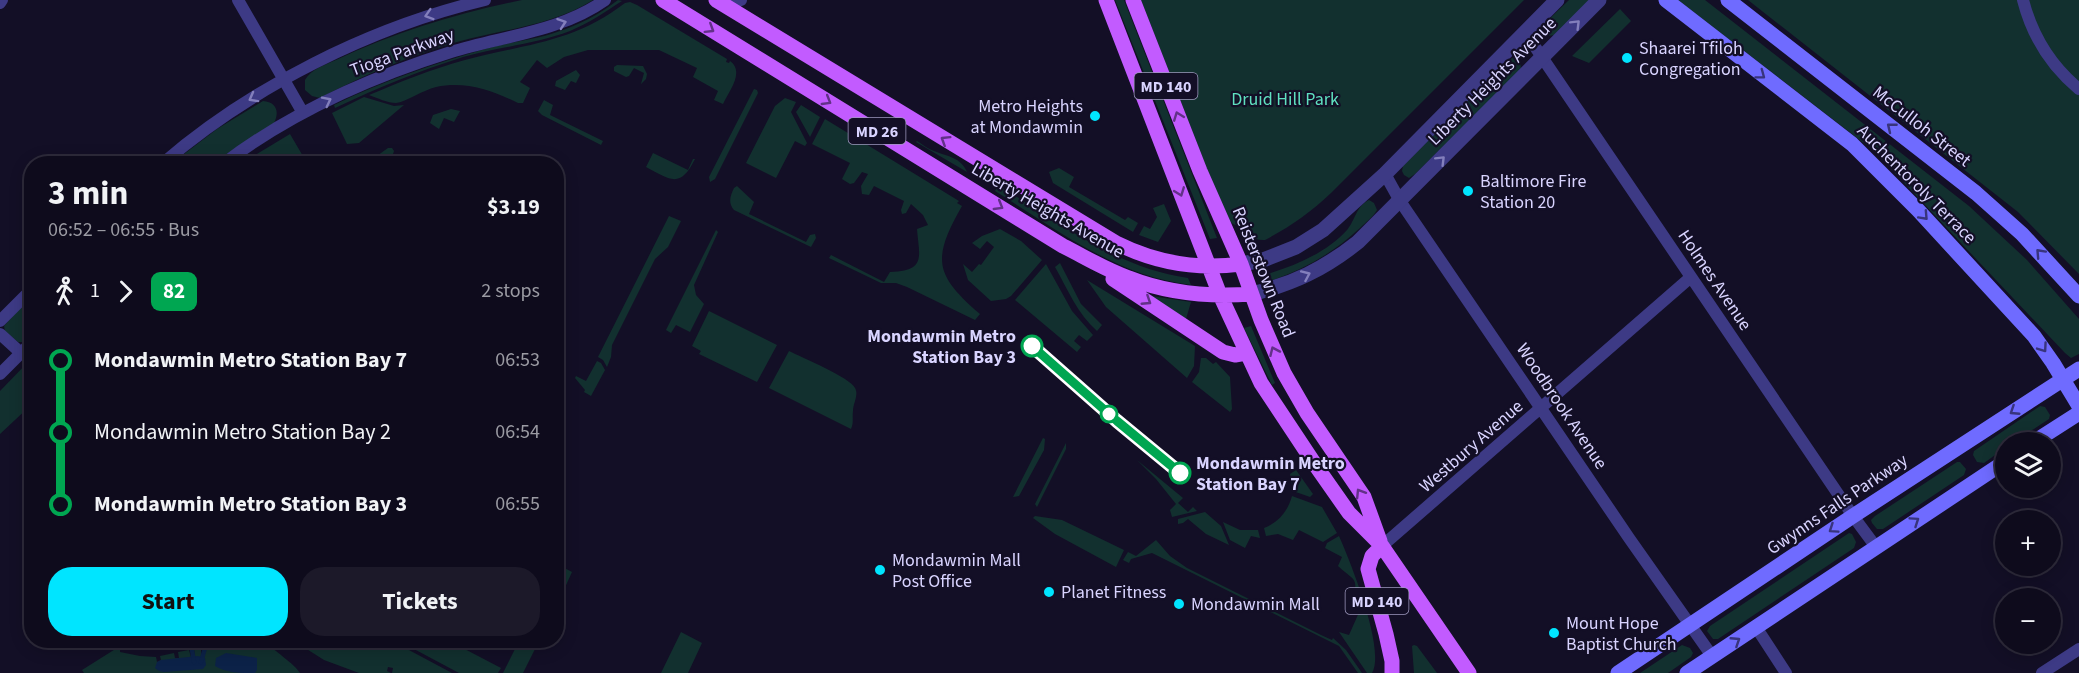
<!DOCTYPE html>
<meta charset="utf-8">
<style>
body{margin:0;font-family:"Source Sans 3",sans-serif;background:#1c1929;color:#f1f3f6;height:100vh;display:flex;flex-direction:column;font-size:22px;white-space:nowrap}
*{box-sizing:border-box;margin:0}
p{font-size:20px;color:#9b9ba3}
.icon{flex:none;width:33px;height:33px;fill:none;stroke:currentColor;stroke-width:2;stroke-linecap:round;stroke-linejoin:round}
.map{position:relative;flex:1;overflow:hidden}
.panel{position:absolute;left:24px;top:156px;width:540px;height:492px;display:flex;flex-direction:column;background:#0e0b1c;border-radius:24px;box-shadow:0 3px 15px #0003,0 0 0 2px #2e2b3b}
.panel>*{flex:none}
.badge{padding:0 12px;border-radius:9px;font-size:21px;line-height:39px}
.buttons{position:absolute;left:1995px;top:432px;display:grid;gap:12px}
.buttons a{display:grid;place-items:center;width:66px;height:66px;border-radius:50%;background:#0e0b1c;box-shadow:0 3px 15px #0003,0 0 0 2px #2e2b3b;font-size:30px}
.map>.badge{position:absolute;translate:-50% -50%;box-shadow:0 0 0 3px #fff}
.legs{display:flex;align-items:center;gap:9px;height:66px;padding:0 24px;font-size:20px}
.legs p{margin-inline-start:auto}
.headline{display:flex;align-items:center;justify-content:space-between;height:102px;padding:0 24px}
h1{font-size:33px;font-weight:700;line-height:45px}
.action{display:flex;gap:12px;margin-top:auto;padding:12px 24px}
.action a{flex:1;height:69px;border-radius:24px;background:#00e5ff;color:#111;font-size:24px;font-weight:700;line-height:69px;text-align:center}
.action a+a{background:#1c1929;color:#f1f3f6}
ul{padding:0 24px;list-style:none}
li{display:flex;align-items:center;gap:21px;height:72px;font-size:22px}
li i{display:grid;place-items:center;width:9px;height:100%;margin:0 8px;background:currentColor}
li i::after{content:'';width:15px;height:15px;margin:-8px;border:4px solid;border-radius:50%;background:#0e0b1c}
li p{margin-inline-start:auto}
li:first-child i{background:linear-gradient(#0000 50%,currentColor 0)}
li:last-child i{background:linear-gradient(currentColor 50%,#0000 0)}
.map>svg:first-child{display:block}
.green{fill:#12302f}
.water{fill:#0c2248}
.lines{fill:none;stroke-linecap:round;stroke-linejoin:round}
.stream{stroke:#0c2248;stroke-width:4.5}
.minor{stroke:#3d3a85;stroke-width:12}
.tertiary{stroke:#3d3a85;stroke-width:15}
.secondary{stroke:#6f6bff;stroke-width:15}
.primary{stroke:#c25bff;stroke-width:15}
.oneway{stroke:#837fbc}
.oneway2{stroke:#623188}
.oneway3{stroke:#38347d}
.line-1-casing{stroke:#fff;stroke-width:14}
.line-1{stroke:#00a651;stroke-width:9}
.poi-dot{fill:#00e5ff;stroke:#130f26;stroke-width:2}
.stop-1-dot{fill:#fff;stroke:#00a651;stroke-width:3}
.labels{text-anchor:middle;stroke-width:4.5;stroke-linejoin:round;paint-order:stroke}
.shield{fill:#130f26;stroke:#9e99be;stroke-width:1.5}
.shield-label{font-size:16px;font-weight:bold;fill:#d9d4ff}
.poi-label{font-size:18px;fill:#d9d4ff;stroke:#130f26;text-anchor:start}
.street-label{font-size:18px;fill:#d9d4ff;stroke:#130f26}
.park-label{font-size:18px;fill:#5fe0c0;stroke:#130f26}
.stop-label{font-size:18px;font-weight:bold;fill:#d9d4ff;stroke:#130f26;text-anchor:end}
</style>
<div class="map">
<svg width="2079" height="673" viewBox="0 0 2079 673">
<rect width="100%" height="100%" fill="#130f26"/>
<path class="green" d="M522,0H593C552,26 503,29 457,42C409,56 364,75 320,98L312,96L305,90V80C311,69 325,65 336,60C395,32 458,13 522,0Z
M618,0L622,1C605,12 589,23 570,31C536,44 498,47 463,57C419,71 377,88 335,108L334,105C383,81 433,64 485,49C509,42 534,40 557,32C579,25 600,14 618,0Z
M1115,0H1124L1217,238L1210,239Z
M1141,0H1524L1331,193C1311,212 1290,227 1265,240C1254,241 1243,233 1238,224L1235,225L1227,220Z
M1569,0H1590L1555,35L1547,36L1543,33V25Z
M1678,0H1705L1969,206L2027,260L2079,319V354L2071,358L2065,353L1874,151Z
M1748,0H2079V274L2018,212Z
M630,2L637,5L727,59L726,62L729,63L730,61C745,72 729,91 723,104L714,100L718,91L693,77L697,68L659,50H588L564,57L547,68L537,60L520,82L530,88L523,103H518C491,90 466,81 436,87C423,90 406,102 396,103C388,103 377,98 369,95C400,82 432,69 465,60C525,44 573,43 625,3Z
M1620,9L1631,21L1589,63L1572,56Z
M1513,58L1520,63L1521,68L1518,72L1415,174L1409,178L1404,175L1402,171L1403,166L1508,60Z
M617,65L643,66L647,74L646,79L641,84L644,73L634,68L629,76L626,77L614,71V67Z
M576,70L580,75L576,83L571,81L565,90L555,86L556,81Z
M754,89L757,90L758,93L715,179L710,182L709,177Z
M364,97L394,106L404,105L359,143L347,144L332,113Z
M785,98L796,102L791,112L807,143L805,146L795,141L776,178L746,163L775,106Z
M544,100L553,105L550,115L603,141L601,145L542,115L538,111Z
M263,101C276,102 280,111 274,123L213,163L171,164L217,129Z
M801,105L820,117L810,137L796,112Z
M451,109L460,111L454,122L444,118L439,129L430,123L433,115Z
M825,119L959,201L957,203L962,206C932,259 934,274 980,314L975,320L907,287L896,283H881L829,258L831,255L884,282L890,272C927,271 919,256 917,229L928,225L923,215L911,204L906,213L902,214L901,210L904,201L874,186L869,195L862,194L861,186L868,174L862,172L854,183L850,184L842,179L850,163L812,144Z
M290,134L307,163H242Z
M917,141C922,144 928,149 934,151C949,157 960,157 967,172L916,142Z
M388,148H392L394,151L390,163H367Z
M653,153L688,170L693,159H695C680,189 671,180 646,167Z
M1059,168L1074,177L1069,187L1125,220L1128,217L1138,223L1133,232L1053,183L1049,172Z
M998,185C1058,222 1117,268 1188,278L1191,285C1117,276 1057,230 995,191Z
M737,186L754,202L749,214L806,242L810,235L815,234L816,238L811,247L734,210C728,203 730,196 734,188Z
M1369,200L1374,203L1377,210C1373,217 1366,222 1360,228C1333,253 1305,269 1270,281L1268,274C1296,265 1326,253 1347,230C1355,221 1356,206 1369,200Z
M1164,204L1171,221L1158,242L1139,235L1144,226L1150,229L1157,217L1153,208Z
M669,216L681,221L668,247L655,259L612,345L611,357L607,367L603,360L598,357Z
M1000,229L1021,241L1042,260L1011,296L1006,299L991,301L968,280L963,264L972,272L979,264L981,265L994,247L987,241L980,249L972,243L982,236Z
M716,230L718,232L694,285L696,295L704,304L690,332L676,325L671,333L666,330Z
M1060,263L1081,304L1102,325L1097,331C1077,313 1068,290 1055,267Z
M1046,264L1072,311L1093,335L1087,341L1079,335L1074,341L1081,347L1077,352L1015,300Z
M1087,280L1195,346L1194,366L1187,378L1106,307Z
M31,296V333L22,342H18L5,331L4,326Z
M1151,296L1191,302L1186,319Z
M709,311L777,345L757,382L699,354L701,351L692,346Z
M1251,326L1275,383L1272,385L1244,328Z
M789,351C801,357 851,378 855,388C859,395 853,403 853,411C852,418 854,422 851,429L769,388Z
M1201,358H1206L1213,364L1216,362L1230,377L1232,409L1230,412L1192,382L1199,372Z
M31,359V405L0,434V391Z
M597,361L601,363L605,370L591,396L584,392L585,390L575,378L576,376L586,381Z
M2040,406L2045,407L2050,415L2049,419L2014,442H2006L2005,448L1984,463L1977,462L1973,455L1974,451Z
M1043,438L1045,439L1044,450L1019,496L1013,497Z
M1066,443V449L1037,507L1035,504Z
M1137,460L1183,498L1178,503L1188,512L1193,507L1197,511L1172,517L1170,510L1176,504L1156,479Z
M1957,462H1960L1966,469L1964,475L1883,529H1877L1872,523L1871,520L1875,516Z
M1296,470L1313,494L1310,497L1293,491L1290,474Z
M1292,496L1322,507L1337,533L1323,542L1299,530L1293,540L1278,534L1266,536L1264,528C1279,522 1288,511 1292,496Z
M1205,512L1221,526L1229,545L1206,534L1188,519L1183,523L1178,524V519Z
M1035,516L1062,520L1124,550L1116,567L1055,534L1033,518Z
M1223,522L1240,530H1258L1260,538L1251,536L1245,548L1230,540Z
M1849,533L1852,534L1856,542L1854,548L1718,639H1713L1707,631L1710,626Z
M1339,536C1350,561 1386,650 1372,673H1367L1339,632L1349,635L1361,608L1352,602C1359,576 1355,582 1338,566L1342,557L1325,548L1327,543Z
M1156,540L1170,556L1187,568L1321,635L1332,640L1333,638L1346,650L1362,673H1358L1339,646L1152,553L1131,559L1129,563L1123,560L1128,552L1136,556Z
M557,564L572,572L557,605Z
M681,632L702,643L688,673H661Z
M263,640C272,649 296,665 300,673H84L82,670L117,648H120V652L140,656L156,657L157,662L161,660L160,656L174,653L175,658H179L178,652L189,650L191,657L195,656L194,649L201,648V656L204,657L207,647L240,641Z
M294,641H392L452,673H392L393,668L388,667L387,671L391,673H359L324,660Z
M399,641H448L453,643L451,648L455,650L457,645L501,668L498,673H459Z
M519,641H539L523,673H503Z
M1414,645L1417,646L1437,673H1414L1412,646Z
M1682,645L1690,648L1693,653L1691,657L1668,673H1640Z"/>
<path class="water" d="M226,653L257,658V670L255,673C241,673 226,673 215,666L216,658Z
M198,656L205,658L206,665L203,669L164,672L159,671L155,668L157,662L161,660Z"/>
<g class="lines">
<path class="stream" d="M192,650L194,662
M201,662L205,648"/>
<path class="minor" d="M238,0L303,113
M2023,0C2032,35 2051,66 2079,89
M0,3L2,0
M725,6L741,0
M1525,32L1853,516L1876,547
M162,164C251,87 371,27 485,0
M223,164C290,113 371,77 451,52C502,36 560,32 605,0
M1385,174L1400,201L1629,538L1712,656
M0,321L32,289
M0,334L21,353
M0,374L32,342
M1382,546L1691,277
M1756,627L1786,673
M2042,673L2079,649"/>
<path class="tertiary" d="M1241,264L1263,260L1296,247L1323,230L1385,174L1557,0
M1251,294C1293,284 1324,269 1358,242L1599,0"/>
<path class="secondary" d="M1666,0L1852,144L1918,210L2034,336L2053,363L2079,406
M1728,0L1976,193L2022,234L2079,296
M2034,442L2079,413
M1618,673L1853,516L2079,369
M1687,673L2006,461"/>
<path class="primary" d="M663,0L1063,246C1085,257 1106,270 1129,278C1167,293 1210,297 1251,294
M716,0L1116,243C1156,263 1197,270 1241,264
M1106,0L1220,295L1261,383L1316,466L1349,513L1382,546L1469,673
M1133,0L1200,171L1241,264L1261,320L1284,373L1307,413L1364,497L1380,541
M1113,279L1223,352L1235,355L1246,353
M1382,546L1372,556L1368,569L1386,634L1392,661V673"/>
</g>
<defs><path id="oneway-chevron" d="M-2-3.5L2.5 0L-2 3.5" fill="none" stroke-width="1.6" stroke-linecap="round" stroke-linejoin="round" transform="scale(1.5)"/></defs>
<g class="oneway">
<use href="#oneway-chevron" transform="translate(429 15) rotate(163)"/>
<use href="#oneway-chevron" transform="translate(562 23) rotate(-19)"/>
<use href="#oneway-chevron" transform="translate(1576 24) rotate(-45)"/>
<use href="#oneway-chevron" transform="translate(253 98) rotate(151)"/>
<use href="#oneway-chevron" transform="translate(327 101) rotate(-27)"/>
<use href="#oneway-chevron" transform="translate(1441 160) rotate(-45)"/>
<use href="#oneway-chevron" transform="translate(1306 275) rotate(-24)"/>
</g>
<g class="oneway2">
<use href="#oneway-chevron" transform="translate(710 29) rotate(32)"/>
<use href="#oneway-chevron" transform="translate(827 101) rotate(31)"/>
<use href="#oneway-chevron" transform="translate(1178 116) rotate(-111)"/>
<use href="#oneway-chevron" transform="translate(945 140) rotate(-148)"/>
<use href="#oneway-chevron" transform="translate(1180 192) rotate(69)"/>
<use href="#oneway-chevron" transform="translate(999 206) rotate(31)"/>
<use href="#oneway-chevron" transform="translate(1147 301) rotate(33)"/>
<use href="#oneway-chevron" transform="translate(1274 351) rotate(-114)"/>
<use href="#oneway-chevron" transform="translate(1360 493) rotate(-122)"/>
</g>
<g class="oneway3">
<use href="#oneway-chevron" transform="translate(1761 75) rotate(37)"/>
<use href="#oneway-chevron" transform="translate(1891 127) rotate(-141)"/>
<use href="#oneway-chevron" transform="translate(1924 216) rotate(47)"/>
<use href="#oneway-chevron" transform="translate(2040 253) rotate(-133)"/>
<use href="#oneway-chevron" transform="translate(2043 348) rotate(55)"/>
<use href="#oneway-chevron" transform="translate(2014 411) rotate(147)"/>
<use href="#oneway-chevron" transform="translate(1915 521) rotate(-34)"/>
<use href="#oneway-chevron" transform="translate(1833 529) rotate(146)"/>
<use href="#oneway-chevron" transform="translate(1736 641) rotate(-33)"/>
</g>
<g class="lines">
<defs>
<path id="line-1" d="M1032,346L1117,421L1180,473"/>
</defs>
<use href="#line-1" class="line-1-casing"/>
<use href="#line-1" class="line-1"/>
</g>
<g class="poi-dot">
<circle cx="1627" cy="58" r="6"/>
<circle cx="1095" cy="116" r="6"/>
<circle cx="1468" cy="191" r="6"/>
<circle cx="880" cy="570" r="6"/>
<circle cx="1049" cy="592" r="6"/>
<circle cx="1179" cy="604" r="6"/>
<circle cx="1554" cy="633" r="6"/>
</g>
<g class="stop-1-dot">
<circle cx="1032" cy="346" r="10"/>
<circle cx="1109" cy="414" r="8"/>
<circle cx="1180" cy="473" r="10"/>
</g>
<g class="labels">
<g class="shield">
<rect x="1134.5" y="73" width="63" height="26" rx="4.5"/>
<rect x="848.5" y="118" width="57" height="26" rx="4.5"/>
<rect x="1345.5" y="588" width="63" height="26" rx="4.5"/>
</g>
<g class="shield-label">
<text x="1166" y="92">MD 140</text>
<text x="877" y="137">MD 26</text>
<text x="1377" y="607">MD 140</text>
</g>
<g class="poi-label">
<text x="1639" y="54">Shaarei Tfiloh<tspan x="1639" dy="21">Congregation</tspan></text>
<text x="1083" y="112" text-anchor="end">Metro Heights<tspan x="1083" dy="21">at Mondawmin</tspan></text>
<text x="1480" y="187">Baltimore Fire<tspan x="1480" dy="21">Station 20</tspan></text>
<text x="892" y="566">Mondawmin Mall<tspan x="892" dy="21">Post Office</tspan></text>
<text x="1061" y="598">Planet Fitness</text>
<text x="1191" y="610">Mondawmin Mall</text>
<text x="1566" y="629">Mount Hope<tspan x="1566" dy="21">Baptist Church</tspan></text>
</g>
<g class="street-label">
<text transform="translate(402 52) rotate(-20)" y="6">Tioga Parkway</text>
<text transform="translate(1492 81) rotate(-45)" y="6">Liberty Heights Avenue</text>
<text transform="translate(1922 126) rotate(38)" y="6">McCulloh Street</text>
<text transform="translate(1917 184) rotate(45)" y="6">Auchentoroly Terrace</text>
<text transform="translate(1048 210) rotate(30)" y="6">Liberty Heights Avenue</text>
<text transform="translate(1264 272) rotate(68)" y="6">Reisterstown Road</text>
<text transform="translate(1715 280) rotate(56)" y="6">Holmes Avenue</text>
<text transform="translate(1562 406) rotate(56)" y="6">Woodbrook Avenue</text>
<text transform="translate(1471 446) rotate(-41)" y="6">Westbury Avenue</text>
<text transform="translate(1837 504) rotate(-34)" y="6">Gwynns Falls Parkway</text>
</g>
<g class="park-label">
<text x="1285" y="105">Druid Hill Park</text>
</g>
<g class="stop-label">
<text x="1016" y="342">Mondawmin Metro<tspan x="1016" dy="21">Station Bay 3</tspan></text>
<text x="1196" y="469" text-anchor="start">Mondawmin Metro<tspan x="1196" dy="21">Station Bay 7</tspan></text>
</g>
</g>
</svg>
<div class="buttons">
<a><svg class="icon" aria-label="layers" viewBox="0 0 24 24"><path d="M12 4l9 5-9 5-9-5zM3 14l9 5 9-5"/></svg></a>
<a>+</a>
<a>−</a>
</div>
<section class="panel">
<div class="headline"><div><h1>3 min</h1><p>06:52 – 06:55 · Bus</p></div><b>$3.19</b></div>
<div class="legs"><svg class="icon" aria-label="walk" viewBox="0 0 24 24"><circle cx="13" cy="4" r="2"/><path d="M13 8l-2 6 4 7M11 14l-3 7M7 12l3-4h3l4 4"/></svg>1<svg class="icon" aria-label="forward" viewBox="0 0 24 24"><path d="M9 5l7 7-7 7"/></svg><b class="badge" style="background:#00a651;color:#fff">82</b><p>2 stops</p></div>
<ul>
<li><i style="color:#00a651"></i><b>Mondawmin Metro Station Bay 7</b><p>06:53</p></li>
<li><i style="color:#00a651"></i><span>Mondawmin Metro Station Bay 2</span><p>06:54</p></li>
<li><i style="color:#00a651"></i><b>Mondawmin Metro Station Bay 3</b><p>06:55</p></li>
</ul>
<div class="action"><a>Start</a><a>Tickets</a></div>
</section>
</div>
